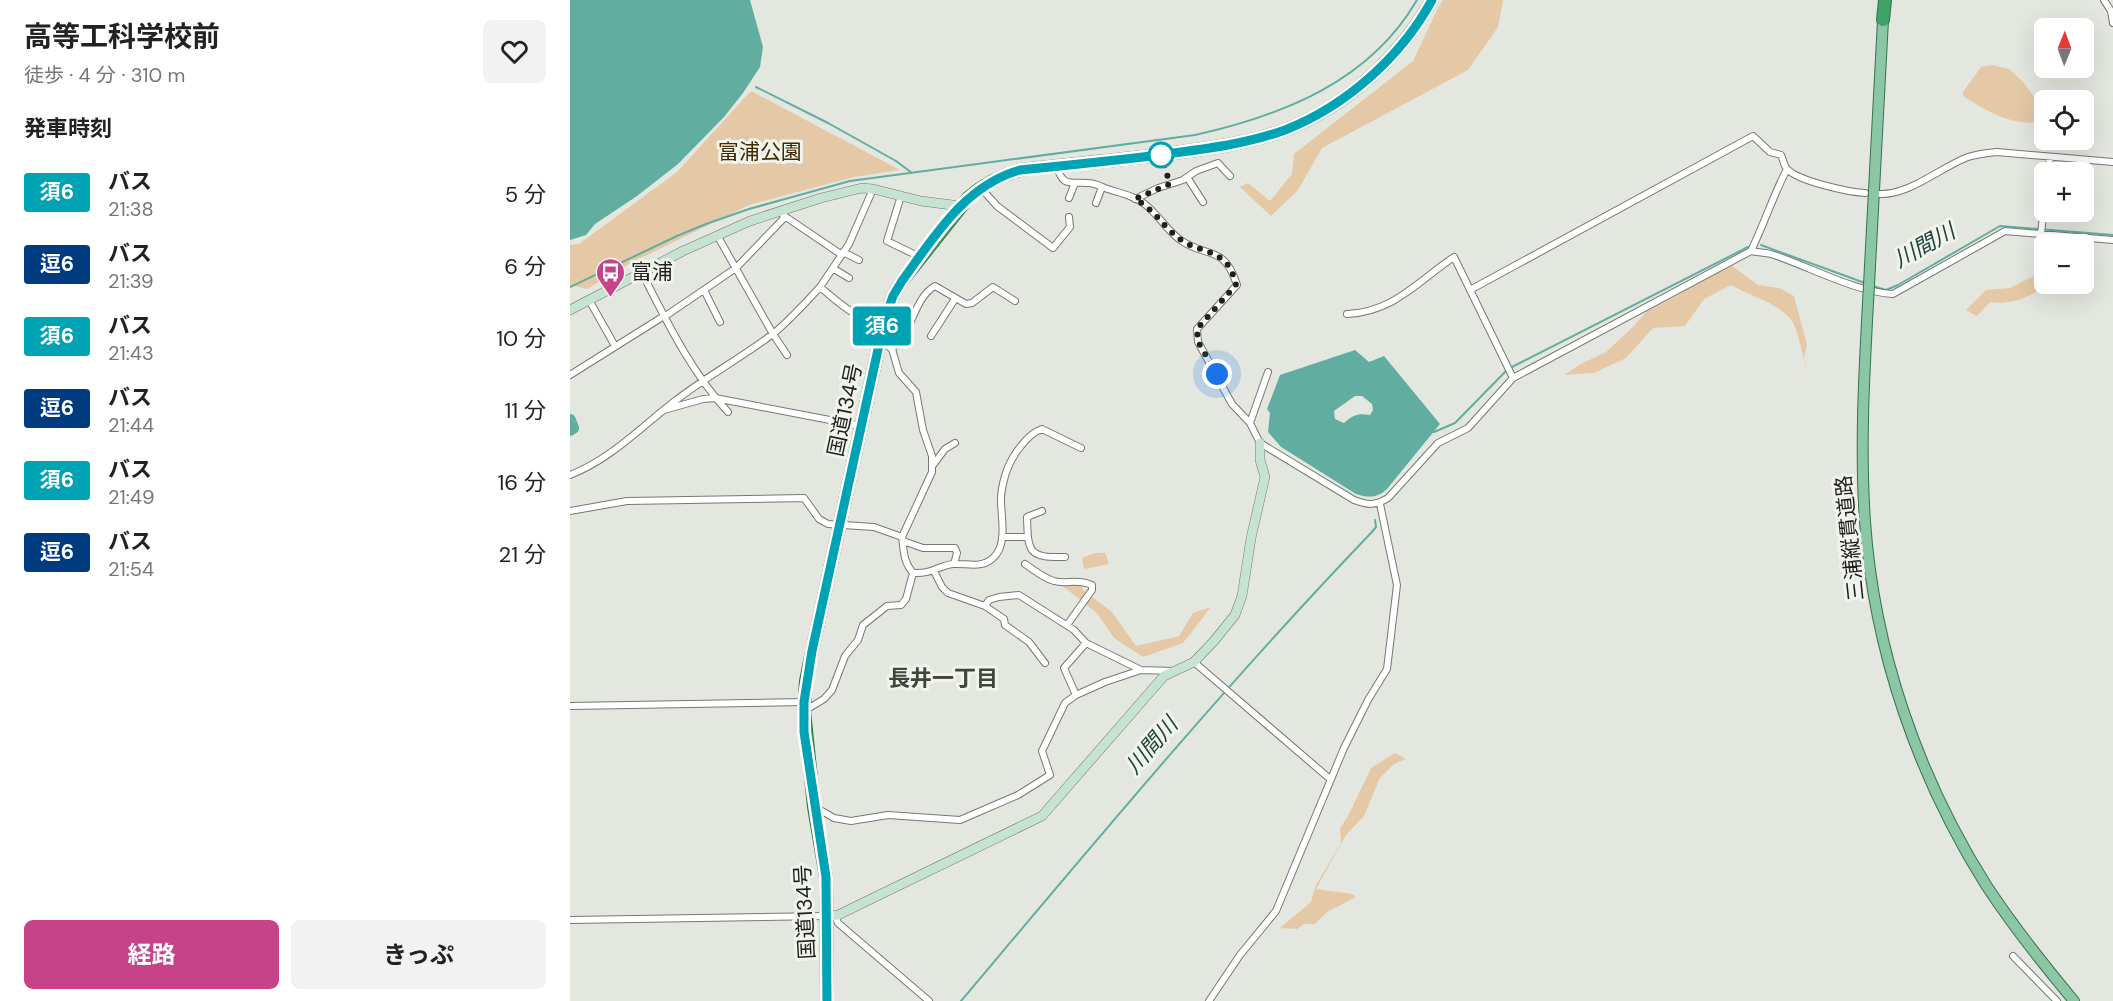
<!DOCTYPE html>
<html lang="ja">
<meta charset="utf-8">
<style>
body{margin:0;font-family:"DM Sans","Noto Sans JP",sans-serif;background:#f2f2f2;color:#222;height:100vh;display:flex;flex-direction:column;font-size:22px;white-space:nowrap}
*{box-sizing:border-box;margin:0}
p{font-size:20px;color:#767676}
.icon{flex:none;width:33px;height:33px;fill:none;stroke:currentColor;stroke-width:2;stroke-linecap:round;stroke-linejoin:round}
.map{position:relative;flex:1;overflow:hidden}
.sheet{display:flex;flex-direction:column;background:#fff;width:570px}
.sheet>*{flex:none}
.badge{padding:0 12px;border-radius:4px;font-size:21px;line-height:39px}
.needle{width:39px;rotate:1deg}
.buttons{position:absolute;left:1464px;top:18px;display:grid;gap:12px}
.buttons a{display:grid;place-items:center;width:60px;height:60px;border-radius:9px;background:#fff;box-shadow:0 6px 24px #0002;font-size:30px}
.you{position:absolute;width:30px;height:30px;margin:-15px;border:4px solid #fff;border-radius:50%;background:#1a73e8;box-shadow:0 0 0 9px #1a73e833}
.map>.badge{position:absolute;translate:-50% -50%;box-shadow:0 0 0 3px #fff}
h2{padding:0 24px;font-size:22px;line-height:54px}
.round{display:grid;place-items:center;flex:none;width:63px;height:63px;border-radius:9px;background:#f2f2f2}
.head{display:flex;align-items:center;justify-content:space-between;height:102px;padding:0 24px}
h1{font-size:28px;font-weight:700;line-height:45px}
.action{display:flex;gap:12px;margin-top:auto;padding:12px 24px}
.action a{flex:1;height:69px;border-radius:9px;background:#c64389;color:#fff;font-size:24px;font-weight:700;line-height:69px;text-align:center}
.action a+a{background:#f2f2f2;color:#222}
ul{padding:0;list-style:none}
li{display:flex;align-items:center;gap:18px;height:72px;padding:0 24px}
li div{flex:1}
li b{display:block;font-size:22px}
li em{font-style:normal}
li .badge{min-width:66px;font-weight:700;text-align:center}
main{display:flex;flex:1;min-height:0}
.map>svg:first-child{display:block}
.green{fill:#e5c9a6}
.water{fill:#61aea1;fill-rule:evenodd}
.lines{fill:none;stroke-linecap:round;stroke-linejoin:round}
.stream{stroke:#61aea1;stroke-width:2}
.river{stroke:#61aea1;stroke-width:12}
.street-casing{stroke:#767972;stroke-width:8}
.secondary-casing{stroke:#767972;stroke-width:10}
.primary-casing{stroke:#34744e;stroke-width:12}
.highway-casing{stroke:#34744e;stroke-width:14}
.street{stroke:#fff;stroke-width:6}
.secondary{stroke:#c6e3d2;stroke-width:9}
.primary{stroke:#8cc7a5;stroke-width:10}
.highway{stroke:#40a169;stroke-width:12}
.primary-bridge-casing{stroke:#34744e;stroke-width:12;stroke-linecap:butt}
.primary-bridge{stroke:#8cc7a5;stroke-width:10}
.line-casing{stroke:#fff;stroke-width:14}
.line{stroke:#00a3b4;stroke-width:9}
.walk{stroke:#1f201d;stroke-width:6;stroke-dasharray:0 10.8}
.stop-dot{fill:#fff;stroke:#00a3b4;stroke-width:3}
.labels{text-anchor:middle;stroke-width:6;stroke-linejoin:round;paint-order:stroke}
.park-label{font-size:21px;fill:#422900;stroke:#f0f4ec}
.poi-label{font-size:21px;fill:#1f201d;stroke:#f0f4ec;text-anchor:start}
.street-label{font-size:21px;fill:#1f201d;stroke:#f0f4ec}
.water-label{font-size:22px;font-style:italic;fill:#1e433d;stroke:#f0f4ec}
.neighbourhood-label{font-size:22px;font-weight:bold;fill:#42453e;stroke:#f0f4ec}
</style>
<main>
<section class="sheet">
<div class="head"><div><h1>高等工科学校前</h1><p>徒歩 · 4 分 · 310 m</p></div><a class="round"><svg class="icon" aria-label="heart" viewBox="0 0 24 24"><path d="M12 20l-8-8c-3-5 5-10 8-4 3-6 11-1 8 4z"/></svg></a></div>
<h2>発車時刻</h2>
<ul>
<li><span class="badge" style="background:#00a3b4;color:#fff">須6</span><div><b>バス</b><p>21:38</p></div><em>5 分</em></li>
<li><span class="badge" style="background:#003b80;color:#fff">逗6</span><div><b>バス</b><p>21:39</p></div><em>6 分</em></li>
<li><span class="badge" style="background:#00a3b4;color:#fff">須6</span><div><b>バス</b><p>21:43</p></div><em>10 分</em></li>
<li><span class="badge" style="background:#003b80;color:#fff">逗6</span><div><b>バス</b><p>21:44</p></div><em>11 分</em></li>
<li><span class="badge" style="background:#00a3b4;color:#fff">須6</span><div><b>バス</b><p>21:49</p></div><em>16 分</em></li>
<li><span class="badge" style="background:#003b80;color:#fff">逗6</span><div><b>バス</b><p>21:54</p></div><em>21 分</em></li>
</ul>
<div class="action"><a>経路</a><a>きっぷ</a></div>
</section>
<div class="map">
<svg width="1543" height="1001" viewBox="0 0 1543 1001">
<rect width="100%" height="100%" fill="#e3e7df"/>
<path class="green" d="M873,0H933L928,27L898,70L752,148L728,190L701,216L670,187L678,183L700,201L722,174L724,154L843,61L869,6Z
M1423,65L1439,69L1454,83L1470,105L1472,114L1469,122C1441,126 1415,110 1393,96V92L1411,67Z
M181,91L330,170L284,177L179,205L61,263L17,289L0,285V245L9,244L107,172Z
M1161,265L1188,285L1209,288L1224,296L1237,345L1234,357L1237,371C1234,360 1227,327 1222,321C1209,303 1180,296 1161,285L1134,299L1115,326L1083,328L1056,358L1024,373L994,375L1009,365L1036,352L1063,327L1077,311L1108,295L1140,273Z
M1474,271V284H1479C1462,296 1442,306 1420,302L1407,316L1396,310L1416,290L1440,288Z
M525,553H535L539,564L514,569L512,558Z
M490,584H511L513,590L542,612L566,646L609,636L623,613L641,607L613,643L573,657L544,638L527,613Z
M825,753L836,759L824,764L810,778L794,816L776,835L746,889L782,894L786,897L757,912L745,924H734L727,929L710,928L741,902L746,885L771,843L770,829L780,812L801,768Z"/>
<path class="water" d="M0,0H180L193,47L190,67L173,93L154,117L108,164L67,196L25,224L16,235L0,240Z
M785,350L799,362L814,356L870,424L817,489C808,498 798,498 786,494L711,447L698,432L700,413L697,409L710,375ZM785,396H792L802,404L803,410L800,415C788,413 783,415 774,423L765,419L764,411Z"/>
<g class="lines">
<path class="stream" d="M186,87L258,123L326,161L342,173
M1191,245L1295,283
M1303,286L1316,290L1328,285L1430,226L1543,235
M0,287L107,236L136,224L179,209L280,181L625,135C714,115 800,81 847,0
M942,367L1178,247
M864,432L885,423L936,371
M391,1001C525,842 657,683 801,533L806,527L805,520"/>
<path class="river" d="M0,420L3,428L0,430"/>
<defs>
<path id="street" d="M1534,0L1541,11L1543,23
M487,166C492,187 500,182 518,183C524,183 530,186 535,188C549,193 566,196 577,206C589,216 597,230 609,239C635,259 654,243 667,285L627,329L628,342L662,404L680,423
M1478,172L1480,157
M617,177L633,202
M411,188L427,206L483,248L500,227L499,217
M303,189L279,244L250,287C272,305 284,319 314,322
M1310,194C1340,195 1371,167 1398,157C1407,154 1417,153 1427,152L1543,162
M331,196L317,241L350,257
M499,198L505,183
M565,199L588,188L613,180L626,171L648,163L660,176
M526,203L532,187
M213,215L272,255
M1471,234L1474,207
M147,235L203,334L217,355
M1181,251C1189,253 1197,252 1204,255C1240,267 1286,292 1323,294L1435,231L1543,240
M273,252L289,260
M264,269L279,278
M72,273C96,320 121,372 158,412
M134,290L150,322
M900,290L1183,136L1200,152L1211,155C1213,159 1214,166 1217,169C1228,181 1278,192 1295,193
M19,300L45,346
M777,314C824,312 848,281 884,257L943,378
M94,317L166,268L215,217
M361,336L385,299
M310,341L322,349L329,373L346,392L353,430L362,456V472L332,537
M322,349C325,345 329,342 332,338C343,323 347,296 365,286L396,304L402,303L423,287L445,301
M698,372L680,423L690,443L784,500C797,505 805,506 818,498L868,443L898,428L943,378L1181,251C1194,224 1203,196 1217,169
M0,375L94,316
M94,410L133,399L145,398L291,426
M363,465L375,449L385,443
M0,475C41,459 71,427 105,401C137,376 173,357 204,333C221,319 235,303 250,287
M0,511L57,501L234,498L249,519L258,524L304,527L332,537C334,551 333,561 343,573C363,574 367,566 383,564C397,563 411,569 423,558C439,544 430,514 431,496C433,477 439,460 451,446C457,438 463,432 472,429L511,448
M472,511L457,517C458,552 458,558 495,557
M432,537H457
M333,541L353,548H385L387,553L384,564
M455,564C464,570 473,578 484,581C497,585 505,578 522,585V590L497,625
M364,571L372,587L378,593L415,606L434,619L435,625L459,642L475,663
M415,606L419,600L429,597L449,595L504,630L516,643L571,670
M624,662L760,779
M506,695L494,668L516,643
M0,706L234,702
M234,711L254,699L262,690L275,656L288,640L293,625L317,606L331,605L336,599L343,573
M245,807L264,818L281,821L318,815L390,820L448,795L480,775L472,751L495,703L506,695L535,682L571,670L602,671
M265,916L268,923L359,1001
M0,920L257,916
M1443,956L1487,1001
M639,1001L670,955L706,911L774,748L798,700L817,669L827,585L810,504"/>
<path id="secondary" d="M0,310L113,251L180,221L251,198L292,188L303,189L351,201L390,206
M257,916L268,915L472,816L594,676L624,662L644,641L665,615L672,596L681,538L695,477L690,460V443"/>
<path id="primary" d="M1300,266L1313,20
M1298,303C1294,376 1290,449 1295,522C1304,650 1348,777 1416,885C1443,926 1473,964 1504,1001"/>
<path id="highway" d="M1313,20L1315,0
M257,1001L256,877L244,807L234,711L236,681L242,651L314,322L323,296L332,281L398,198C414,184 429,176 450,170C501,164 553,160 604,153C642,148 679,143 715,130C777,106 830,57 862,0"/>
</defs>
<use href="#street" class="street-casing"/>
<use href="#secondary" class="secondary-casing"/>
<use href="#primary" class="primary-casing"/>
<use href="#highway" class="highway-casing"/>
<use href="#street" class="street"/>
<use href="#secondary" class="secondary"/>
<use href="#primary" class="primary"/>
<use href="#highway" class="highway"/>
<defs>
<path id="primary-bridge" d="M1298,303L1300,266"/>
</defs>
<use href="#primary-bridge" class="primary-bridge-casing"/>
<use href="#primary-bridge" class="primary-bridge"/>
</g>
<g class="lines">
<defs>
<path id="line" d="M257,1001L256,877L234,732V702L242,651L314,322L323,296L332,281C364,237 395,185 450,170C501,165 552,160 604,153C642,148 679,143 715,130C776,106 831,57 862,0"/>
</defs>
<use href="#line" class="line-casing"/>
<use href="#line" class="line"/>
<path class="walk" d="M591,155L600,184L565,199C584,209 594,228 611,240C625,250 645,250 657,264C662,270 664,277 666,285L627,329L628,342L647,374"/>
</g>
<defs>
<symbol id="bus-pin" viewBox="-11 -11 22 30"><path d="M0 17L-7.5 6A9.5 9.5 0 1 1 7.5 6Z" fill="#c64389" stroke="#f0f4ec"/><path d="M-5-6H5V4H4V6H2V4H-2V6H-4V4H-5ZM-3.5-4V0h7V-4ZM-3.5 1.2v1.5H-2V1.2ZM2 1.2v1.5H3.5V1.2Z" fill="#fff"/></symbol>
</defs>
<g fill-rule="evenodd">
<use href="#bus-pin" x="24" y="256" width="33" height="45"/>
</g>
<circle class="stop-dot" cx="591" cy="155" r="12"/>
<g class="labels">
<g class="park-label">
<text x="190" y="159">富浦公園</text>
</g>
<g class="poi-label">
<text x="61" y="279">富浦</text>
</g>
<g class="street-label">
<text transform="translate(275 410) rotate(-78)" y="7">国道134号</text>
<text transform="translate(1280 538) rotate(-96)" y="7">三浦縦貫道路</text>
<text transform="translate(235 912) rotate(-93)" y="7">国道134号</text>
</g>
<g class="water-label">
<text transform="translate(1354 245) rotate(-29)" y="8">川間川</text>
<text transform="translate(581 745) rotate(-49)" y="8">川間川</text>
</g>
<g class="neighbourhood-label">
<text x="373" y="686">長井一丁目</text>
</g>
</g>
</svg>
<div class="buttons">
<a><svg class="needle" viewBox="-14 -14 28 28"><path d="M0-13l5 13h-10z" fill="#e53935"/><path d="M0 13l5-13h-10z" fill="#767676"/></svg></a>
<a><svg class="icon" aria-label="locate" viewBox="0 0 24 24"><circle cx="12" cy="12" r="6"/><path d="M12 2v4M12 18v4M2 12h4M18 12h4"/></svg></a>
<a>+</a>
<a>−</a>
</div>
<div class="you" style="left:647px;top:374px"></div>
<b class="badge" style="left:312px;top:326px;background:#00a3b4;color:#fff">須6</b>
</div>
</main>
